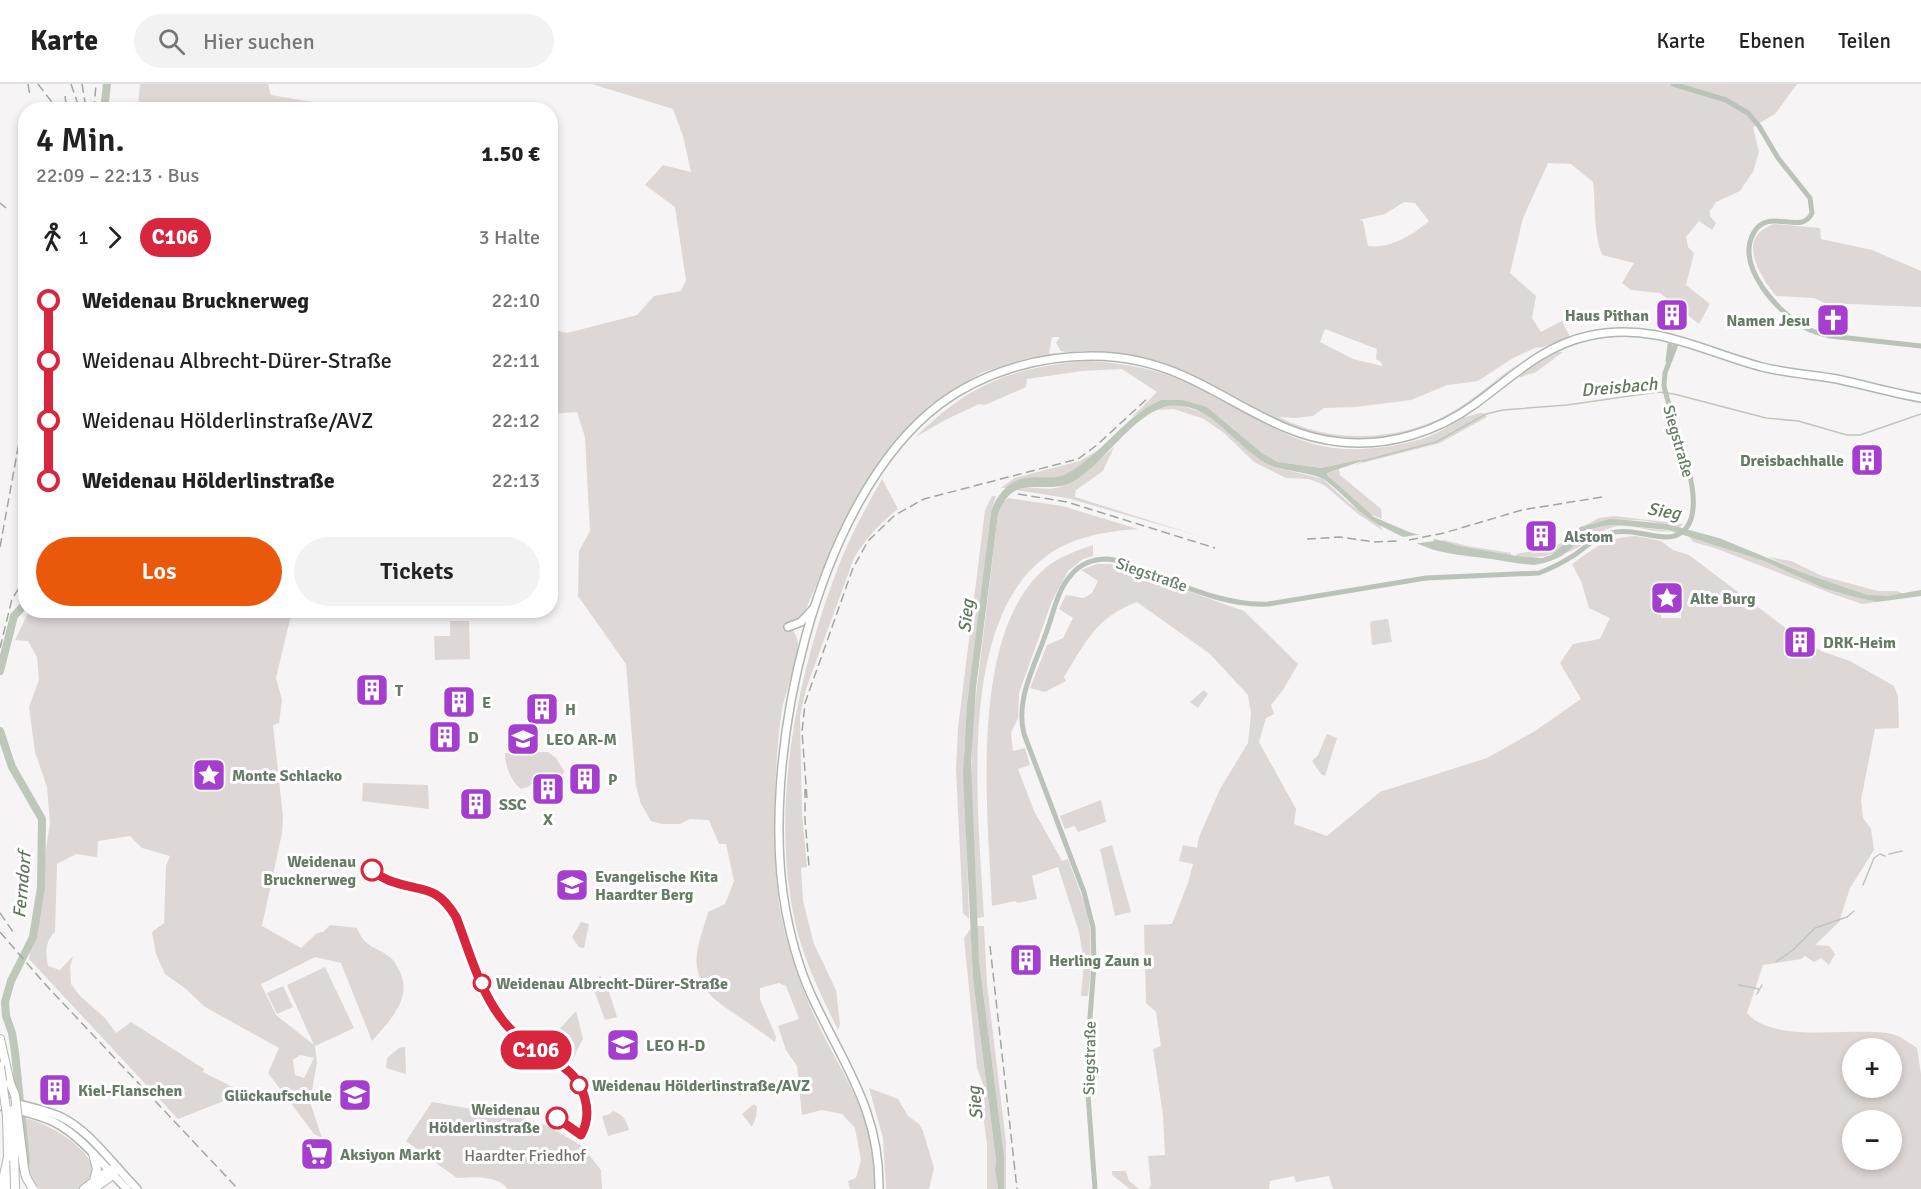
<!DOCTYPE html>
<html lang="de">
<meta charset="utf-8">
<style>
body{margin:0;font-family:Signika,sans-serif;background:#f2f2f2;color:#222;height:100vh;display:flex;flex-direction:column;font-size:22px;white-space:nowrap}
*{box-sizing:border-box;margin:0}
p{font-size:20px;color:#767676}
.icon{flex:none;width:33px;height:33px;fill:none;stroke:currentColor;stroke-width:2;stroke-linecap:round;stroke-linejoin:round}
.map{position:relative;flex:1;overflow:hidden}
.details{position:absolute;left:18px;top:18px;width:540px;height:516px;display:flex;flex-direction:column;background:#fff;border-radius:24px;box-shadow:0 3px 9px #0003}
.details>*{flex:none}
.badge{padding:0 12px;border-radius:20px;font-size:21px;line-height:39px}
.buttons{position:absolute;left:1842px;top:954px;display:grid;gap:12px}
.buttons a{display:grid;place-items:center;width:60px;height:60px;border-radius:50%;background:#fff;box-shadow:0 3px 9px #0003;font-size:30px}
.map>.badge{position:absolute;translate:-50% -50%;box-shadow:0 0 0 3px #fff}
.legs{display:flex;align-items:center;gap:9px;height:66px;padding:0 18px;font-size:20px}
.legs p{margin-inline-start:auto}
.head{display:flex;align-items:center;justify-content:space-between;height:102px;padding:0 18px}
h1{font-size:33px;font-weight:600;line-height:45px}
.cta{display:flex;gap:12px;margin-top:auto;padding:12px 18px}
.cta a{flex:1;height:69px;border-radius:36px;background:#ea580c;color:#fff;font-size:24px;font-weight:600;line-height:69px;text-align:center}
.cta a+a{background:#f2f2f2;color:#222}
ul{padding:0 18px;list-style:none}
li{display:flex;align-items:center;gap:21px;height:60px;font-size:22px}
li i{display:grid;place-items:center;width:9px;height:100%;margin:0 8px;background:currentColor}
li i::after{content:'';width:15px;height:15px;margin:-8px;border:4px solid;border-radius:50%;background:#fff}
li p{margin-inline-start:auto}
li:first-child i{background:linear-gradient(#0000 50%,currentColor 0)}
li:last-child i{background:linear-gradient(currentColor 50%,#0000 0)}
header{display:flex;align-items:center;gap:36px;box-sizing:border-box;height:84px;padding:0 30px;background:#fff;border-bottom:2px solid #e0e0e0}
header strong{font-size:28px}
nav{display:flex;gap:33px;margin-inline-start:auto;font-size:21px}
.search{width:420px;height:54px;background:#f2f2f2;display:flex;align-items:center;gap:15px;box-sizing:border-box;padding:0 21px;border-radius:33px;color:#767676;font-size:22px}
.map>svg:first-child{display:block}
.green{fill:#ddd7d6;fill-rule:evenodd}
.water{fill:#bec7ba}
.pier{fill:#f7f4f6}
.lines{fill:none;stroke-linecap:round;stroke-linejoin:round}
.stream{stroke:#bec7ba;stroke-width:1.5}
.river{stroke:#bec7ba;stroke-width:8}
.major-casing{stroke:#afb7af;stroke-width:10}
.highway-casing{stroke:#afb6af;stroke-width:10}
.minor{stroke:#bbc2ba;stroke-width:5}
.major{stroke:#fff;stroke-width:7}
.highway{stroke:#fff;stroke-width:8}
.rail{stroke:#9ea89d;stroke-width:1.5;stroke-dasharray:9 4.5;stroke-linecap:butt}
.highway-bridge-casing{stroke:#afb6af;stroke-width:10;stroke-linecap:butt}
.highway-bridge{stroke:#fff;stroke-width:8}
.line-1-casing{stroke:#fff;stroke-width:14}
.line-1{stroke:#d7263d;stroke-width:9}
.stop-1-dot{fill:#fff;stroke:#d7263d;stroke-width:3}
.labels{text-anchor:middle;stroke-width:6;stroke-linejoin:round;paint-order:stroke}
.poi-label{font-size:16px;font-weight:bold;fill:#667c66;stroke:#fff;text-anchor:start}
.street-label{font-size:16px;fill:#667c66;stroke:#fff}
.stop-label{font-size:16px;font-weight:bold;fill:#667c66;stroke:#fff;text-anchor:end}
.park-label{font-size:16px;fill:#7a6d68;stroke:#fff}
.water-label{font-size:18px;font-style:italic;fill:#667760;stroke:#fff}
</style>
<header>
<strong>Karte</strong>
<div class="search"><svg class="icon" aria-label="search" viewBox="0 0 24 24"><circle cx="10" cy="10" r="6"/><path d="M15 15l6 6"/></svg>Hier suchen</div>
<nav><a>Karte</a><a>Ebenen</a><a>Teilen</a></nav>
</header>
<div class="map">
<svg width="1921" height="1105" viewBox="0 0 1921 1105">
<rect width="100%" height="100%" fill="#f7f4f6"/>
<path class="green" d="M140,0H268L271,11L354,25H138Z
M592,0H1797L1775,30L1753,43L1759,68L1753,88L1740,107L1716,118L1710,127V132L1716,139L1712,146L1699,137L1686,153L1688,163L1694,169L1686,201L1710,220L1699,240L1660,209L1631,206L1622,199L1634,179L1602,171C1593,147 1596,122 1593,98L1571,80L1548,79L1523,134L1510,189L1536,212L1532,234L1541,248L1562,237L1570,253L1543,263L1535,264L1513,274L1478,297L1447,301L1411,316L1356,323L1324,324L1313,332L1295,334L1279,333C1330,360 1400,358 1450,329C1475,315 1497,294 1521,278C1500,295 1479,313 1456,328C1405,360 1337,362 1282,338C1243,321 1208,296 1168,281C1147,272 1107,268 1083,267C1076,267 1068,269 1061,267L1056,259L1060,253H1052L1049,270L1014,278L981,289L931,320L891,362L864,402L834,459L803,532L789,538C792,544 797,552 798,559C800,569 785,611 782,625C779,645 777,667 776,688C774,731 773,777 779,820C786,862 800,901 818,940C845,997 879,1037 874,1105H850L848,1097L856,1094L861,1076L855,1044L842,1030L822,1026L802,1031L797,982L786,966L778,942L799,935L786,902L779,899L760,904V915L776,953L775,958C764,950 753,942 741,934C721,920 701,910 697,883C694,866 704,845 708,828L725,820L734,797L726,760H719L709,736L690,735L680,740H662L651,737L641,720L636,702L626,580L578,512L579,467L590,447L585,353L577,328L551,330V245L567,249L637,231L654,212L681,207L686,196L675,123L645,101L663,81L691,88L683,52L673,25ZM1404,118L1415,119L1429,137C1413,151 1390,165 1368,162L1363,137L1359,136L1385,130ZM1325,245L1377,265L1376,275L1381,278L1382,282L1353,275L1320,258Z
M1774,140L1820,144L1821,155L1872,166L1921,187V223L1825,219L1814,214L1776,212C1764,198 1741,163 1761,147C1764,144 1769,142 1774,140Z
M1552,268H1563L1536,288L1521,293L1517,292Z
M1088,277C1128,279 1166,287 1202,305C1249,328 1290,362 1344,365C1372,366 1403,362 1430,352C1448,345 1463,330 1483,329L1487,333L1440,359L1354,381L1361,378L1358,376L1321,384L1278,378L1262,369L1207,323L1161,316L1131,334L1157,308L1122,285L1082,287L1027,295L1026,303L985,321L979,320L945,336L916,353C967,301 1015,282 1088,277Z
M1175,321H1181L1205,330L1278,384L1323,395L1349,419L1380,441L1382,446L1358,430L1324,401L1309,395L1286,394L1254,378L1224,349L1204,335L1174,325L1155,326Z
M1114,363L1103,387L1076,406L1075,413L1199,452L1067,414L1016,406C1031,400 1046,408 1059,403C1072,398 1104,373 1114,363Z
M1098,366C1086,377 1071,392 1055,394C1046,395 1035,392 1026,394C1017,396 1012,405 1001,404L1014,394L1080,377Z
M1339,385L1340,391L1381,425L1382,435C1361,428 1344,407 1328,392L1327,389Z
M882,395L898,425C880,439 866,454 854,474L806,605L800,632L802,730L807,783L801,784L803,817L814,860L836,906L840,940L838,946C823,915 807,883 798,850C768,734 795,598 836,489C848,456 865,425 882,395Z
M992,412H996L991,428L988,451L964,666L969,835L963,829L956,685L958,644L985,426Z
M1008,414L1062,422L1138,445C1106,447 1070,453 1044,474C955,542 979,734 984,833L977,834L971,703L972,644L998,430L1003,418Z
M1614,432L1683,440L1679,444C1648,435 1615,432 1584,442L1599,434Z
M1617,441L1672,447C1655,450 1637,441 1620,442C1596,444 1585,464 1565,469L1574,461L1584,447L1603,442Z
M1575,448C1558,474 1545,474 1517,472L1516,470L1556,463L1567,452Z
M1636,452L1661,457L1673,466L1689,471L1787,545L1821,567L1850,577L1894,602L1898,612L1899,644L1875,645L1861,716L1863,734L1871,745L1874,766L1850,804L1839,838L1815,861L1829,862L1835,870L1829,881L1821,874L1814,878L1805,872L1801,875L1763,881L1747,929C1774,961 1854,942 1892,950C1901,952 1909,959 1917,964L1921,990V1105H1333L1329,1092L1296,1098L1294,1092L1270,1097L1269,1105H1148L1151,1102L1148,1072L1165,1071L1163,1031L1153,965L1161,962L1156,928L1146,919L1144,841L1172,840L1188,799L1193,780L1179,777L1183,761L1197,764L1199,753L1220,705L1248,659L1251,630L1248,611L1210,570L1137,518C1095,534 1086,558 1064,593L1066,597L1045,608L1030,604L1047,561L1063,554L1073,534L1059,525L1066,511L1084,514L1092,509L1098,497L1081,486L1097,480H1111L1244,527L1298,580L1283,606L1271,621L1274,630L1266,634L1259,658L1296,725L1294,740L1327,752L1380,708L1487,674L1535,647L1581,615L1560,579L1573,560L1600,555L1610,534L1589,524L1581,497L1572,480C1596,463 1605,454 1636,452ZM1661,521L1681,522V534H1661ZM1852,964H1892V1004H1852ZM1852,1036H1892V1076H1852Z
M1689,452L1764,477L1823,504L1877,518L1862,520L1833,510L1715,464L1693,458Z
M1444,456L1468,462L1511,469V471L1439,458Z
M1093,461V472L1083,475L1068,487L1052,517L1019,609L1018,634L1011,649L1013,667L1025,664L1030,681L1018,685L1034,727L1062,777L1068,775L1087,826L1090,846L1091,886L1088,912H1081L1084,878L1079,848L1058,783L1032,792L1037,815L1018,819L1015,817L992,822C988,729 967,546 1048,482C1061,472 1078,466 1093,461Z
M1768,473L1791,477L1822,492L1878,507H1896L1905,510L1877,513L1868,511L1809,491Z
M29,527H292L276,594L282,616L279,639L273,641L283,733L282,749L262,842L301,864L317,849L323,848L330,841L357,844C365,865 377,862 391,874C395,877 397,883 399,886C414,913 389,938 372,957L341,879L315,873L261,900L276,931L314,961L287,901L325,883L354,944L315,962L317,978L310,1018L322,1054L314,1050L268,989L279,964L205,923L186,905L165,890L156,870L152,848L164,839L166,782L170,772L142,764L130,752L98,757L97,773L76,770L57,780L55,848C44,858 46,870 48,882L60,886L73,872L70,883L71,900L80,912L104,933L116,949L131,938L204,985L203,988L244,1009L178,1035L29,875L50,739L47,703L35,668L29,623L39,596L37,573L28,557L15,556ZM300,971L314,974L304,994L295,991L293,976Z
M1388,535L1392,558L1372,561L1370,539L1372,537Z
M450,537H469L470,575L435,576L434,552H450Z
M1204,606L1208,610L1198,624L1190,618Z
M1327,650L1337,654L1325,692L1321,690L1312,677L1318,671Z
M548,668L556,674L564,687L562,693L553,698L545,695L542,692L528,703L521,705C511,697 505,682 505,669Z
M363,699L428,701L429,725L362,717Z
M1101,716L1106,738L1078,748L1075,742L1065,745L1060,732Z
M1112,761L1131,828L1115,832L1100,765Z
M581,838L589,840L584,864L579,863L572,853Z
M977,842H984L987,900L1006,1058V1105H1004V1072L979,876Z
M971,844L973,895L996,1076L995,1086L998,1105H987V1059L983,1032L985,1022L983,1000L977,984L964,854Z
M600,891L608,905L617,933L605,936L594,906Z
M283,902L293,923L277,930L267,909Z
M576,927L583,955C577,964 575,973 569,982L543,963Z
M405,963L406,990L386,984L387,974L399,964Z
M869,1004L898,1015L908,1032L919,1040L923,1047L934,1084L929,1105H886L883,1054Z
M432,1018L518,1033L548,1042L582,1062L601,1086L602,1105H508C497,1091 474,1093 457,1094L406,1057Z
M754,1020L757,1023L756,1033L752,1043L742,1030Z
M613,1027C624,1031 626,1036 629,1046L608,1052L602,1032L610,1030Z
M24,1034C46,1038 98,1066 93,1093L79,1105H38C24,1086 26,1057 24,1034Z
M1112,1087H1126L1129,1097L1139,1105H1130L1112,1091Z"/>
<path class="water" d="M1161,316H1182L1207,323L1262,369L1278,378L1321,384L1358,376L1362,377L1330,388L1327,389L1328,392L1374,433L1409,448L1460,462L1517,472L1542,474L1551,471L1565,460L1580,443L1610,435L1626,436L1667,440L1719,454L1809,491L1868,511L1887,512L1921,506V512L1877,518L1855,513L1823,504L1764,477L1668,446L1617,441L1603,442L1584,447C1580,451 1580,454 1576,459C1566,472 1550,479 1534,481C1517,480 1501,476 1484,474C1467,472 1447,470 1431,465C1415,459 1399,451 1385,444C1361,433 1345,411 1325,396C1314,388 1281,388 1264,378C1233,360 1206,313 1165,323C1133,331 1104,379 1074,397C1044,414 1015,385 998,430L976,604L971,677L979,876L1004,1072V1105H998L995,1086L996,1076L973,895L963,690L967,622L991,428C996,412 1008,397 1025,394C1039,391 1053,397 1066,390C1102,371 1123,333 1161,316Z"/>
<path class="pier" d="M1423,450L1433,453L1434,457L1413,460L1403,453Z"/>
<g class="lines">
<path class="stream" d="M1363,377L1436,358L1486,330L1503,326L1567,321L1658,308L1674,310L1766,334L1798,337L1847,351H1860L1921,330
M1889,770L1902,767
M1863,801L1874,774L1880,770L1885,772
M1776,878L1793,866L1815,844L1847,833L1854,827
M1739,901L1759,905
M1757,910L1762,901
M13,997L20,1005"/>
<path class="river" d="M104,26L107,0
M0,587L14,532L26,519
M0,647L12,683L42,735L41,803L33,853L11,897L5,918L6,932L12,949L15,968L26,1078"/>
<defs>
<path id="major" d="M788,543L801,538L814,524
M0,1015C19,1021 40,1024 59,1032C90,1046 113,1081 137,1105
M0,1022C18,1026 37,1030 54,1038C83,1053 104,1083 127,1105
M879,1105C880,1029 846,984 815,919C801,891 792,859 786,828C758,680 814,415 940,320C983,288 1039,272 1092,272C1124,272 1155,279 1184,292C1236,315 1282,353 1341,358C1388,363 1437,348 1475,320C1511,294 1542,262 1588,252C1654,237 1701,267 1762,283C1787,289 1813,291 1837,295C1865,301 1893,309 1921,314"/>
<path id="highway" d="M0,955L10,999
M93,1070L97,1085L94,1097
M8,1089V1105
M1,1105L8,1073
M84,1105L108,1087L116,1084
M93,1105L113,1091L116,1084"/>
</defs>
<use href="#major" class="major-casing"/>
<use href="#highway" class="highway-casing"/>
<path class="minor" d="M1673,0L1726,16L1748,29L1759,42L1778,74L1810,114L1812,129C1801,153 1768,121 1753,150C1736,183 1778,228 1804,243C1812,248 1821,250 1830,252L1921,262
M1668,277L1671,253
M1095,1105L1088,1011L1089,946L1094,882L1093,843L1084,808L1024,650C1015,615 1035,582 1046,549C1053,531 1057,506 1071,491C1080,480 1093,475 1107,475C1123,476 1140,485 1154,491C1190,505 1230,522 1268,520L1426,494L1539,489C1552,484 1564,478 1576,470C1587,462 1597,452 1611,449C1632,443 1659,457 1674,452C1721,438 1668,332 1664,301L1665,289L1678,255"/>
<use href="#major" class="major"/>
<use href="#highway" class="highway"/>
<path class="rail" d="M28,0L30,12
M38,0L58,26
M71,0L80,26
M82,0L86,24
M65,12L67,26
M94,26L96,0
M0,119L6,124
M1018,410L1067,418L1215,464
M1307,455L1340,453L1374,458L1397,457
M1409,456L1444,449L1522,426L1602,413
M0,463L26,320
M0,564L12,515L26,493
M805,705V736L809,782
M807,714L802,648L805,619L853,484L868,457L895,431L924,415L1078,375L1097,361L1149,313
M0,829L13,848
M0,848L45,900L238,1105
M990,862L1017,1105"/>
<defs>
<path id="highway-bridge" d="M0,982L7,1032L8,1073
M10,999L15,1011L24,1084L26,1093L33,1105
M13,1026L15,1105"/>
</defs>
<use href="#highway-bridge" class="highway-bridge-casing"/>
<use href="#highway-bridge" class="highway-bridge"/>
</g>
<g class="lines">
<defs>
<path id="line-1" d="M372,786C377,790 383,794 388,796C420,809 435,798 456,833C469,866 479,905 501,934C517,957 540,966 562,982C584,997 594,1028 581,1051L557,1034"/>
</defs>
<use href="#line-1" class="line-1-casing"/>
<use href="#line-1" class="line-1"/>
</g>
<defs>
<symbol id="building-square" viewBox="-11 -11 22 22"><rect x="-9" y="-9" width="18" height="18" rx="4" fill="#a53dce" stroke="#fff"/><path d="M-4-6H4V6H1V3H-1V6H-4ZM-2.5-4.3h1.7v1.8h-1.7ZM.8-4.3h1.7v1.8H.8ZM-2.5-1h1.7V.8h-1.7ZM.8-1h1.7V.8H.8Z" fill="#fff"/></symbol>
<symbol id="church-square" viewBox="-11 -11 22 22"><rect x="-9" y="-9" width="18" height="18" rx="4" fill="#a53dce" stroke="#fff"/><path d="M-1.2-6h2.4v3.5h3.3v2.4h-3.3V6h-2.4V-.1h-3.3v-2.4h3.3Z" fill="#fff"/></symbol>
<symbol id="sight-square" viewBox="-11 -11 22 22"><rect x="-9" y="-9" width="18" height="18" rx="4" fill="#a53dce" stroke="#fff"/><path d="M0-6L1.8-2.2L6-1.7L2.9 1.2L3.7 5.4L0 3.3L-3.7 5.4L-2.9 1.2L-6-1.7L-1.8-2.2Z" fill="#fff"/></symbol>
<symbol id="university-square" viewBox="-11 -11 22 22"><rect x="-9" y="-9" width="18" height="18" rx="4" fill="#a53dce" stroke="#fff"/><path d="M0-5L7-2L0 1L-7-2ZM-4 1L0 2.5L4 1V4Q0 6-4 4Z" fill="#fff"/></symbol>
<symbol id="school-square" viewBox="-11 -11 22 22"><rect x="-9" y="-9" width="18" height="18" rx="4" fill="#a53dce" stroke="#fff"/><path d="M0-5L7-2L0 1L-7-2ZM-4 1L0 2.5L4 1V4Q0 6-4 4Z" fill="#fff"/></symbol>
<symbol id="supermarket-square" viewBox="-11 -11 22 22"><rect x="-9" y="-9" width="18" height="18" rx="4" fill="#a53dce" stroke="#fff"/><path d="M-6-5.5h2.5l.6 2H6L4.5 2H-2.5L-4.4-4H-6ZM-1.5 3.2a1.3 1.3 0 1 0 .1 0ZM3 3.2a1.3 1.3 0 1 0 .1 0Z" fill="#fff"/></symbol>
</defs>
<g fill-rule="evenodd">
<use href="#building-square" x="1653" y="212" width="38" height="38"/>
<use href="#church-square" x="1814" y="217" width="38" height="38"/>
<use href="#building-square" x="1848" y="357" width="38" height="38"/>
<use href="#building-square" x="1522" y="433" width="38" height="38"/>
<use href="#sight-square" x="1648" y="495" width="38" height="38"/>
<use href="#building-square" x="1781" y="539" width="38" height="38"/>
<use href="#building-square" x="353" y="587" width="38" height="38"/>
<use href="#building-square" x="440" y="599" width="38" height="38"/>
<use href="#building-square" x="523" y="606" width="38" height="38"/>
<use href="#building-square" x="426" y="634" width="38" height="38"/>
<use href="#university-square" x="504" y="636" width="38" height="38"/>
<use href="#sight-square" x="190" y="672" width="38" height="38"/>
<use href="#building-square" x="566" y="676" width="38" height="38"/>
<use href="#building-square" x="529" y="686" width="38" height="38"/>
<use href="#building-square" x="457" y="701" width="38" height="38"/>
<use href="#school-square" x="553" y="782" width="38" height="38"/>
<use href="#building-square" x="1007" y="857" width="38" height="38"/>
<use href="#university-square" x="604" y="942" width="38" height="38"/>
<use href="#building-square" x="36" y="987" width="38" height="38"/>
<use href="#school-square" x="336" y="992" width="38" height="38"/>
<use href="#supermarket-square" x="298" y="1051" width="38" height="38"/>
</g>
<g class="stop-1-dot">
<circle cx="372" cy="786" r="10"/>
<circle cx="482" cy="899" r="8"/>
<circle cx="579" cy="1001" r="8"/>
<circle cx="557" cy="1034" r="10"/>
</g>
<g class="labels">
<g class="poi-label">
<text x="1649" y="237" text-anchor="end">Haus Pithan</text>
<text x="1810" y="242" text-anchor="end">Namen Jesu</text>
<text x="1844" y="382" text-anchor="end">Dreisbachhalle</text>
<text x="1564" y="458">Alstom</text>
<text x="1690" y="520">Alte Burg</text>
<text x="1823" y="564">DRK-Heim</text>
<text x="395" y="612">T</text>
<text x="482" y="624">E</text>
<text x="565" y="631">H</text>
<text x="468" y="659">D</text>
<text x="546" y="661">LEO AR-M</text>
<text x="232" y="697">Monte Schlacko</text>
<text x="608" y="701">P</text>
<text x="499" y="726">SSC</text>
<text x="548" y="741" text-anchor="middle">X</text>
<text x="595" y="798">Evangelische Kita<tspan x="595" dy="18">Haardter Berg</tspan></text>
<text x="1049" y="882">Herling Zaun u</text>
<text x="646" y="967">LEO H-D</text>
<text x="78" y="1012">Kiel-Flanschen</text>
<text x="332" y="1017" text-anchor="end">Glückaufschule</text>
<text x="340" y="1076">Aksiyon Markt</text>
</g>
<g class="street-label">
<text transform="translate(1679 357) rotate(74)" y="6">Siegstraße</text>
<text transform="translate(1152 490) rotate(19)" y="6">Siegstraße</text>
<text transform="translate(1089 974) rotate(-89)" y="6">Siegstraße</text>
</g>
<g class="stop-label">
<text x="356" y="783">Weidenau<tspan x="356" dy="18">Brucknerweg</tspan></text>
<text x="496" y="905" text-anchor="start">Weidenau Albrecht-Dürer-Straße</text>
<text x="592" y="1007" text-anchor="start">Weidenau Hölderlinstraße/AVZ</text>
<text x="540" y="1031">Weidenau<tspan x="540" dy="18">Hölderlinstraße</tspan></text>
</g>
<g class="park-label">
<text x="525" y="1077">Haardter Friedhof</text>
</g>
<g class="water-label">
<text transform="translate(1619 303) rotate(-5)" y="6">Dreisbach</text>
<text transform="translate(1664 427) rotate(9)" y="6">Sieg</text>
<text transform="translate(966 532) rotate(-84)" y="6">Sieg</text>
<text transform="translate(22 801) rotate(-85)" y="6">Ferndorf</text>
<text transform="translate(975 1019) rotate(-96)" y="6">Sieg</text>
</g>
</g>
</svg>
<div class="buttons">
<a>+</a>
<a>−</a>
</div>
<b class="badge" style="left:536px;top:966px;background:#d7263d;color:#fff">C106</b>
<section class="details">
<div class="head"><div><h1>4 Min.</h1><p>22:09 – 22:13 · Bus</p></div><b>1.50 €</b></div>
<div class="legs"><svg class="icon" aria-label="walk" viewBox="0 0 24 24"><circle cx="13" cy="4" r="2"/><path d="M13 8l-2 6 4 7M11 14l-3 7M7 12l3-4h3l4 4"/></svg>1<svg class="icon" aria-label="forward" viewBox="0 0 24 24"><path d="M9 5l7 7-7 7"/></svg><b class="badge" style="background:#d7263d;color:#fff">C106</b><p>3 Halte</p></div>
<ul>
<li><i style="color:#d7263d"></i><b>Weidenau Brucknerweg</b><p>22:10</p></li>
<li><i style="color:#d7263d"></i><span>Weidenau Albrecht-Dürer-Straße</span><p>22:11</p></li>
<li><i style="color:#d7263d"></i><span>Weidenau Hölderlinstraße/AVZ</span><p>22:12</p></li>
<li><i style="color:#d7263d"></i><b>Weidenau Hölderlinstraße</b><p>22:13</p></li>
</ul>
<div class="cta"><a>Los</a><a>Tickets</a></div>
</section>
</div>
